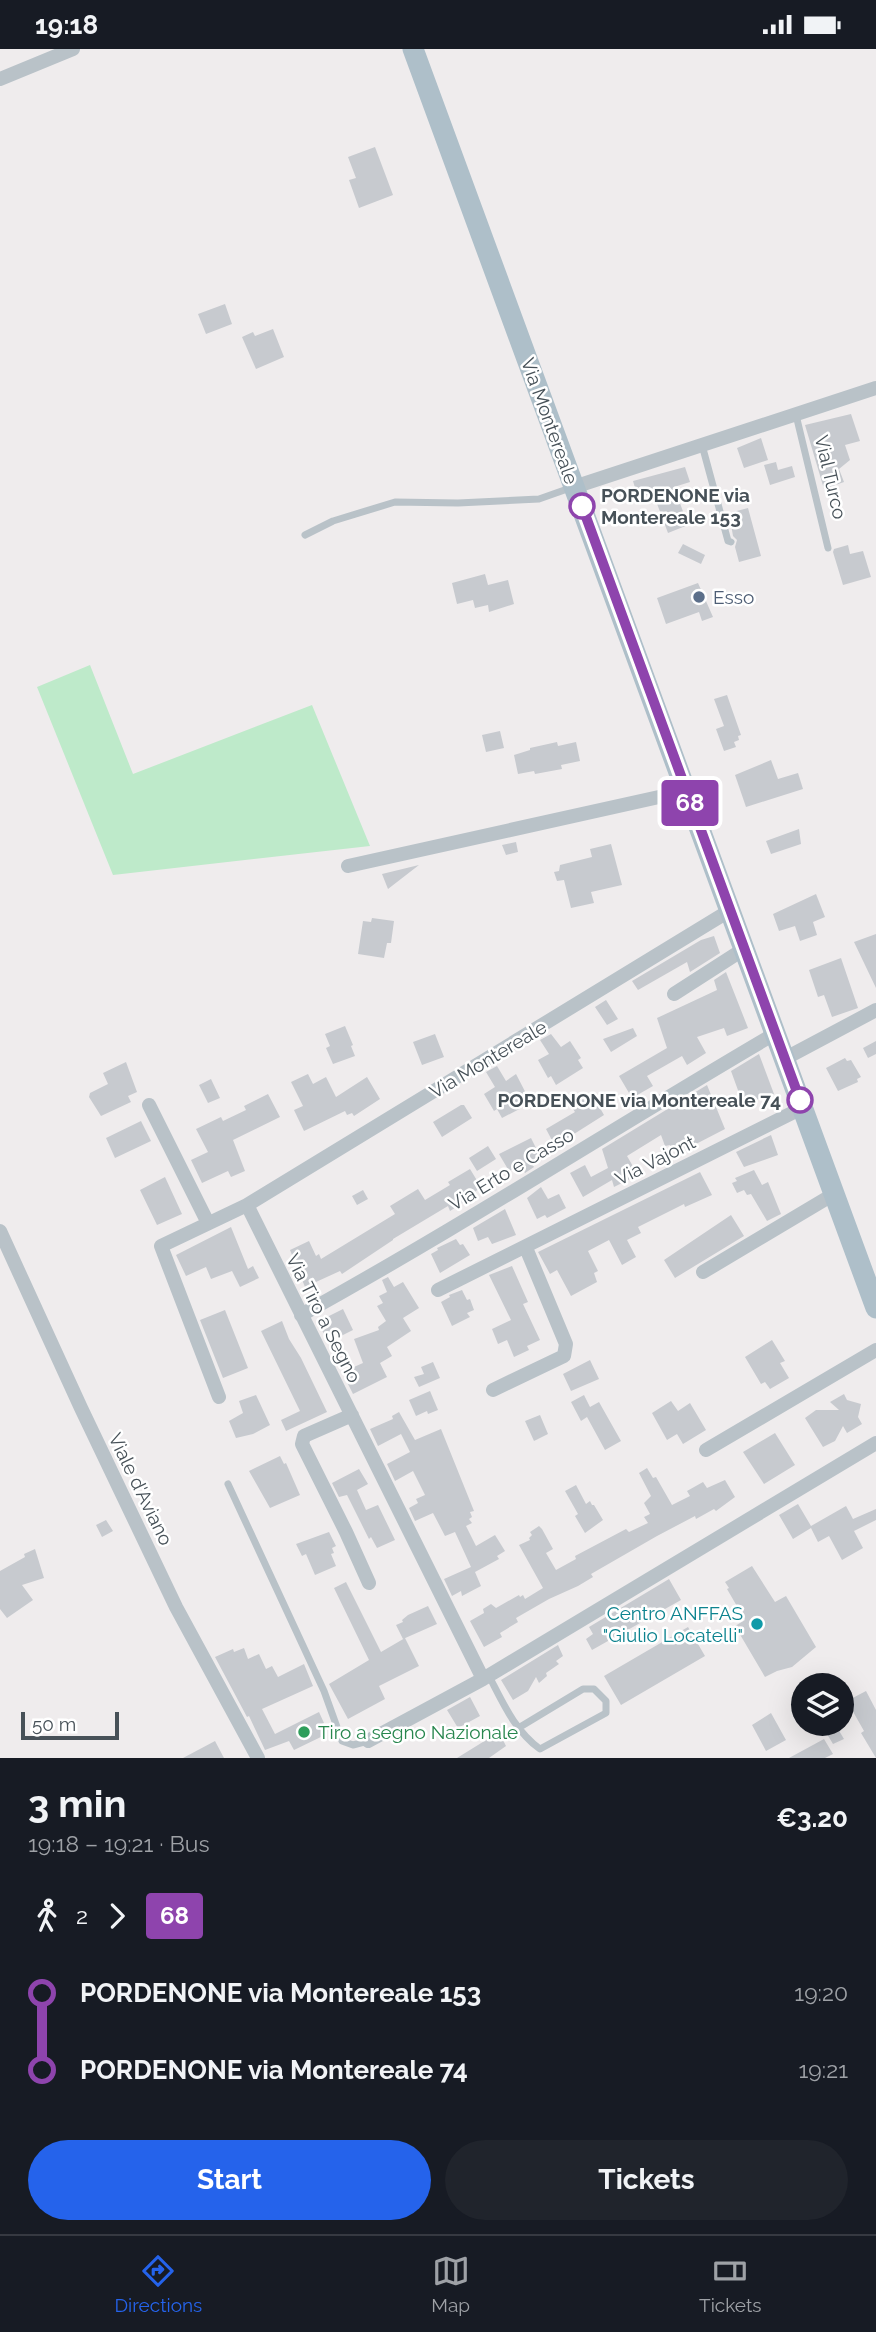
<!DOCTYPE html>
<meta charset="utf-8">
<style>
body{margin:0;font-family:Raleway,sans-serif;background:#20242c;color:#f1f3f6;height:100vh;display:flex;flex-direction:column;font-size:26px;white-space:nowrap}
*{box-sizing:border-box;margin:0}
p{font-size:23px;color:#9ea1a6}
.icon{flex:none;width:38px;height:38px;fill:none;stroke:currentColor;stroke-width:2;stroke-linecap:round;stroke-linejoin:round}
.map{position:relative;height:1709px;overflow:hidden}
.panel{display:flex;flex-direction:column;background:#171b24;flex:1}
.panel>*{flex:none}
.badge{padding:0 14px;border-radius:5px;font-size:24px;line-height:46px}
.tools{position:absolute;left:791px;top:1624px;display:grid;gap:14px}
.tools a{display:grid;place-items:center;width:63px;height:63px;border-radius:50%;background:#171b24;box-shadow:0 7px 28px #0002;font-size:35px}
.scale{position:absolute;left:21px;bottom:18px;width:98px;box-sizing:border-box;padding-left:7px;border:4px solid #475158;border-top:0;font-size:19px;line-height:24px;white-space:nowrap;color:#475158;-webkit-text-stroke:5px #fff;paint-order:stroke}
.map>.badge{position:absolute;translate:-50% -50%;box-shadow:0 0 0 4px #fff}
.legs{display:flex;align-items:center;gap:10px;height:77px;padding:0 28px;font-size:23px}
.legs p{margin-inline-start:auto}
.headline{display:flex;align-items:center;justify-content:space-between;height:119px;padding:0 28px}
h1{font-size:38px;font-weight:700;line-height:52px}
.primary-button{display:flex;gap:14px;margin-top:auto;padding:14px 28px}
.primary-button a{flex:1;height:80px;border-radius:42px;background:#2563eb;color:#fff;font-size:28px;font-weight:700;line-height:80px;text-align:center}
.primary-button a+a{background:#20242c;color:#f1f3f6}
ul{padding:0 28px;list-style:none}
li{display:flex;align-items:center;gap:24px;height:77px;font-size:26px}
li i{display:grid;place-items:center;width:10px;height:100%;margin:0 9px;background:currentColor}
li i::after{content:'';width:18px;height:18px;margin:-9px;border:5px solid;border-radius:50%;background:#171b24}
li p{margin-inline-start:auto}
li:first-child i{background:linear-gradient(#0000 50%,currentColor 0)}
li:last-child i{background:linear-gradient(currentColor 50%,#0000 0)}
.status{display:flex;justify-content:space-between;align-items:center;height:49px;padding:0 35px;background:#171b24;direction:ltr}
.status svg{height:19px;fill:currentColor}
.tabs{display:flex;justify-content:space-around;align-items:center;height:98px;border-top:2px solid #363941;background:#171b24;font-size:19px;color:#9ea1a6}
.tabs a{display:grid;justify-items:center;gap:4px}
.tabs .on{color:#2563eb}
.map>svg:first-child{display:block}
.green{fill:#beeaca}
.building{fill:#c7cacf}
.lines{fill:none;stroke-linecap:round;stroke-linejoin:round}
.lane{stroke:#b9c2c8;stroke-width:7}
.street{stroke:#b9c2c8;stroke-width:14}
.primary{stroke:#aebfc9;stroke-width:21}
.line-1-casing{stroke:#fff;stroke-width:16}
.line-1{stroke:#8e44ad;stroke-width:10}
.stop-1-dot{fill:#fff;stroke:#8e44ad;stroke-width:3.5}
.service-dot{fill:#5c6f8a;stroke:#fff;stroke-width:2.5}
.culture-dot{fill:#0f9aa8;stroke:#fff;stroke-width:2.5}
.leisure-dot{fill:#2e9e5b;stroke:#fff;stroke-width:2.5}
.labels{text-anchor:middle;stroke-width:5;stroke-linejoin:round;paint-order:stroke}
.street-label{font-size:19px;fill:#475158;stroke:#fff}
.stop-label{font-size:19px;font-weight:bold;fill:#475158;stroke:#fff;text-anchor:start}
.service-label{font-size:19px;fill:#4e5e75;stroke:#fff;text-anchor:start}
.culture-label{font-size:19px;fill:#0d838f;stroke:#fff;text-anchor:end}
.leisure-label{font-size:19px;fill:#27864d;stroke:#fff;text-anchor:start}
</style>
<div class="status"><b>19:18</b><svg viewBox="0 0 49 12"><path d="M0 12V9h3v3zM5 12V6h3v6zM10 12V3h3v9zM15 12V0h3v12zM26 1h20v11H26zM47 4h2v5h-2z"/></svg></div>
<div class="map">
<svg width="876" height="1709" viewBox="0 0 876 1709">
<rect width="100%" height="100%" fill="#efeced"/>
<path class="green" d="M90,616L133,725L312,656L370,797L113,826L37,638Z"/>
<path class="building" d="M375,98L393,146L359,159L349,131L356,129L348,108Z
M225,255L232,275L206,285L198,265Z
M273,280L284,308L256,320L242,288L253,283L255,287Z
M851,365L860,392L845,396L850,411L839,420L844,433L824,440L805,376Z
M761,389L768,411L744,419L737,399Z
M776,413L778,421L792,417L795,428L770,436L764,416Z
M685,418L690,433L674,438L688,476L668,484L653,444L638,449L633,432Z
M748,459L761,507L739,513L735,498L737,491L733,487L729,464Z
M683,495L705,506L701,515L678,504Z
M848,496L850,505L863,502L871,528L843,536L833,503L834,500Z
M485,525L488,536L508,531L514,555L489,563L488,556L475,559L473,551L457,555L452,534Z
M698,534L713,568L702,572L699,563L666,575L657,549Z
M727,646L741,686L738,687L739,691L734,693L736,698L724,702L716,680L724,677L714,650Z
M500,682L504,699L486,703L482,686Z
M557,693L558,697L576,693L580,712L561,716L562,720L535,725L534,722L518,725L514,706L530,701V699Z
M771,711L778,730L798,724L803,740L746,758L735,726Z
M799,780L801,795L771,805L766,792Z
M516,793L518,803L506,806L502,796Z
M611,795L622,836L591,843L594,854L571,859L564,831L557,832L554,823L559,822L560,816L592,808L590,800Z
M419,816L388,840L382,825Z
M816,845L825,868L813,873L817,886L800,892L795,877L779,882L773,865Z
M372,869L394,872L391,894H387L384,909L358,905L363,872L371,873Z
M876,885V939L854,893Z
M714,887L720,904L690,923L687,913L638,941L632,932L701,891Z
M841,909L858,959L832,968L824,946L818,948L809,921Z
M726,923L748,979L727,987L724,979L697,988L706,1004L687,1016L682,1007L647,1027L653,1037L632,1049L619,1027L667,999L657,969L717,941L714,931Z
M606,951L618,970L607,976L595,958Z
M345,977L353,996L351,997L355,1007L333,1015L326,999L330,997L325,985Z
M633,979L637,987L611,1003L603,990Z
M435,985L444,1008L422,1016L413,993Z
M551,985L561,998L570,992L581,1009L578,1011L583,1019L556,1036L551,1027L548,1029L538,1011L549,1005L540,991Z
M876,992V1005L868,1009L863,999Z
M759,1005L774,1045L743,1055L731,1022Z
M845,1009L847,1012L851,1011L861,1028L857,1030L858,1033L838,1042L826,1019Z
M126,1013L137,1043L128,1047L131,1053L101,1067L89,1048L90,1044L108,1035L103,1024Z
M497,1017L506,1032L516,1025L531,1054L502,1069L497,1060L494,1062L484,1045L495,1038L486,1023Z
M308,1025L313,1035L326,1028L336,1048L367,1028L380,1050L354,1067L352,1064L347,1066L345,1062L304,1082L294,1061L303,1057L291,1033Z
M211,1030L220,1049L208,1054L199,1036Z
M707,1036L725,1080L696,1095L672,1102L670,1096L665,1097L661,1086L627,1107L638,1126L614,1138L612,1131L583,1148L570,1124L585,1116L591,1128L608,1119L602,1100Z
M268,1045L280,1068L233,1091L245,1122L231,1128L228,1122L202,1134L191,1111L208,1103L196,1080L221,1068L223,1072L246,1061L244,1057Z
M583,1050L589,1057L596,1052L604,1066L555,1097L546,1080L575,1063L571,1057Z
M461,1056H464L472,1069L442,1088L433,1073Z
M141,1072L151,1092L115,1109L106,1089Z
M771,1086L778,1106L744,1118L736,1103Z
M531,1089L540,1107L531,1113L534,1118L525,1124L521,1117L509,1122L499,1105Z
M488,1097L496,1110L477,1122L469,1109Z
M470,1120L481,1138L471,1146L472,1148L450,1162L448,1157L393,1190V1191L342,1225L340,1222L305,1238L290,1201L309,1192L316,1207L319,1205L321,1210L395,1165L390,1157L418,1140L425,1151L450,1136L448,1133Z
M754,1121L762,1136L768,1133L781,1165L767,1172L751,1145L747,1146L744,1141L737,1144L732,1134L737,1132L735,1129Z
M700,1123L712,1146L685,1158L684,1155L638,1178L641,1184L627,1191L636,1208L622,1216L609,1191L588,1202L598,1222L594,1224L597,1233L571,1247L557,1221L550,1225L538,1203Z
M165,1128L182,1165L157,1176L140,1141Z
M541,1138L548,1150L559,1145L566,1159L547,1169L545,1166L537,1170L527,1149Z
M363,1141L368,1150L357,1156L352,1147Z
M505,1160L516,1186L492,1195L488,1188L478,1192L473,1179Z
M731,1166L744,1187L675,1229L664,1211Z
M231,1178L248,1220L253,1217L259,1229L240,1238L232,1222L211,1230L206,1218L186,1227L176,1206Z
M456,1190L460,1196L463,1195L470,1206L440,1224L431,1205L438,1201L437,1199Z
M512,1217L528,1253L523,1255L540,1291L527,1297L529,1301L514,1308L507,1291L498,1295L492,1280L511,1271L489,1226Z
M388,1228L394,1238L403,1233L419,1259L403,1269L411,1282L387,1298L392,1307L380,1314L387,1328L353,1345L344,1327L349,1325L347,1321L363,1314L354,1290L379,1281L378,1278L386,1272L377,1257L383,1254L379,1247L387,1243L382,1231Z
M462,1241L467,1251L470,1250L474,1261L467,1264L470,1268L452,1277L441,1253L450,1248L449,1246Z
M343,1260L353,1281L329,1293L317,1273Z
M225,1261L248,1319L223,1329L200,1271Z
M282,1272L289,1290L301,1309L327,1363L286,1382L281,1371L300,1362L261,1282Z
M772,1291L785,1312L780,1314L789,1329L770,1340L765,1333L761,1335L745,1308Z
M590,1311L599,1330L571,1342L563,1325Z
M433,1313L440,1329L419,1338L414,1328L424,1325L421,1318Z
M430,1342L438,1361L428,1365L427,1362L416,1367L409,1351Z
M844,1345L847,1351L861,1355L858,1368L862,1375L847,1384L843,1377L835,1392L823,1398L805,1369L816,1361H839L830,1353Z
M256,1346L270,1376L253,1385L236,1389L229,1372L243,1364L239,1352Z
M584,1346L590,1358L599,1353L621,1392L605,1401L587,1368L581,1372L571,1353Z
M671,1352L678,1362L690,1354L706,1381L683,1395L677,1385L667,1391L652,1364Z
M399,1363L415,1391L441,1380L474,1462L470,1463L472,1468L469,1470L472,1474L466,1477L476,1497L495,1486L505,1502L497,1507L499,1510L475,1523L481,1537L462,1547L461,1542L452,1547L444,1530L471,1518L455,1483L445,1487L433,1464L415,1472L409,1459L418,1454L416,1450L425,1446L413,1422L395,1432L387,1415L410,1403L401,1385L378,1397L370,1380L393,1370L392,1367Z
M540,1366L548,1385L534,1392L525,1372Z
M775,1384L795,1416L764,1435L743,1403Z
M280,1407L284,1415L286,1414L300,1446L270,1459L249,1422Z
M647,1419L653,1429L656,1428L672,1456L690,1447L687,1442L703,1433L707,1439L725,1431L735,1448L716,1462L714,1460L696,1470L695,1467L657,1487L591,1525L593,1528L578,1537L549,1550L516,1569L518,1573L500,1584L502,1588L484,1598L470,1572L484,1564L483,1560L491,1555L496,1559L519,1546L520,1548L523,1546L525,1550L543,1539L519,1496L530,1491L529,1489L532,1486L530,1483L539,1477L542,1480L553,1500L546,1504L556,1521L576,1510L575,1507L626,1480L629,1483L648,1474L644,1468L650,1465L644,1454L651,1447L639,1424Z
M359,1420L368,1435L357,1441L366,1461L378,1456L395,1491L377,1499L371,1488L369,1490L347,1446L339,1448L332,1434Z
M576,1436L586,1455L590,1452L592,1456H594L603,1471L585,1484L575,1467L578,1465L565,1442Z
M798,1455L811,1477L846,1457L853,1470L876,1460V1471L854,1482L863,1499L842,1511L829,1487L818,1493L811,1479L793,1490L779,1466Z
M106,1471L113,1482L102,1488L96,1476Z
M329,1483L336,1497L332,1499L334,1504L331,1505L336,1517L315,1526L306,1505L302,1507L296,1495Z
M35,1500L44,1529L22,1536L33,1551L7,1569L0,1560V1522L25,1508L24,1505Z
M752,1517L775,1553L786,1547L816,1598L792,1618L777,1622L765,1628L735,1577L745,1571L727,1540L729,1539L725,1533Z
M669,1530L681,1551L592,1601L586,1590L593,1585L589,1578Z
M346,1533L381,1603L405,1589L419,1617L379,1637L385,1650L348,1670L329,1635L369,1611L334,1539Z
M428,1557L437,1575L403,1590L396,1576L403,1573L402,1571L408,1566Z
M688,1578L705,1607L621,1656L604,1627Z
M558,1596L563,1607L556,1612L559,1615L546,1624L547,1627L539,1634L536,1628L528,1642L513,1651L501,1631Z
M244,1599L248,1610L259,1605L266,1620L272,1617L278,1628L304,1615L313,1637L262,1660L275,1685L319,1663L324,1674L320,1676L325,1686L294,1701L289,1692L265,1701L249,1667L247,1668L215,1608L233,1600L234,1603Z
M866,1642L876,1661V1709L861,1684L864,1682L847,1652Z
M470,1648L480,1667L458,1679L447,1661Z
M771,1664L786,1691L766,1702L752,1676Z
M821,1675H835L844,1690L833,1695Z
M499,1683L506,1697L489,1709H457Z
M824,1690L833,1705L825,1709H789Z
M215,1692L224,1709H183Z"/>
<g class="lines">
<path class="lane" d="M796,366L828,499
M702,396L728,492L731,493
M305,486L333,472L395,453L458,454L539,450L573,438
M228,1435L324,1642L342,1692L353,1696L368,1692
M489,1627C503,1654 515,1682 540,1700L606,1664V1652L594,1640H583L520,1678"/>
<path class="street" d="M0,30L73,0
M574,438L876,339
M348,817L686,742
M674,945L744,900
M784,1010L876,961
M149,1056L208,1174
M247,1156L729,862
M0,1182L81,1359L176,1558L258,1709
M703,1223L834,1145
M438,1241L802,1059
M301,1266C462,1177 617,1077 776,984
M493,1341L564,1307L566,1295L526,1199
M219,1348L161,1197L247,1156L483,1630
M352,1366L304,1387L302,1395L346,1483L369,1534
M706,1401L876,1301
M368,1692L483,1630L876,1394"/>
<path class="primary" d="M413,0L876,1259"/>
</g>
<g class="lines">
<defs>
<path id="line-1" d="M582,457L800,1051"/>
</defs>
<use href="#line-1" class="line-1-casing"/>
<use href="#line-1" class="line-1"/>
</g>
<g class="stop-1-dot">
<circle cx="582" cy="457" r="12"/>
<circle cx="800" cy="1051" r="12"/>
</g>
<circle class="service-dot" cx="699" cy="548" r="7"/>
<circle class="culture-dot" cx="757" cy="1575" r="7"/>
<circle class="leisure-dot" cx="304" cy="1683" r="7"/>
<g class="labels">
<g class="street-label">
<text transform="translate(550 372) rotate(70)" y="7">Via Montereale</text>
<text transform="translate(831 428) rotate(77)" y="7">Vial Turco</text>
<text transform="translate(488 1010) rotate(-31)" y="7">Via Montereale</text>
<text transform="translate(655 1111) rotate(-27)" y="7">Via Vajont</text>
<text transform="translate(511 1120) rotate(-31)" y="7">Via Erto e Casso</text>
<text transform="translate(324 1269) rotate(63)" y="7">Via Tiro a Segno</text>
<text transform="translate(141 1440) rotate(64)" y="7">Viale d'Aviano</text>
</g>
<g class="stop-label">
<text x="601" y="453">PORDENONE via<tspan x="601" dy="22">Montereale 153</tspan></text>
<text x="781" y="1058" text-anchor="end">PORDENONE via Montereale 74</text>
</g>
<g class="service-label">
<text x="713" y="555">Esso</text>
</g>
<g class="culture-label">
<text x="743" y="1571">Centro ANFFAS<tspan x="743" dy="22">"Giulio Locatelli"</tspan></text>
</g>
<g class="leisure-label">
<text x="318" y="1690">Tiro a segno Nazionale</text>
</g>
</g>
</svg>
<div class="tools">
<a><svg class="icon" aria-label="layers" viewBox="0 0 24 24"><path d="M12 4l9 5-9 5-9-5zM3 14l9 5 9-5"/></svg></a>
</div>
<div class="scale">50 m</div>
<b class="badge" style="left:690px;top:754px;background:#8e44ad;color:#fff">68</b>
</div>
<section class="panel">
<div class="headline"><div><h1>3 min</h1><p>19:18 – 19:21 · Bus</p></div><b>€3.20</b></div>
<div class="legs"><svg class="icon" aria-label="walk" viewBox="0 0 24 24"><circle cx="13" cy="4" r="2"/><path d="M13 8l-2 6 4 7M11 14l-3 7M7 12l3-4h3l4 4"/></svg>2<svg class="icon" aria-label="forward" viewBox="0 0 24 24"><path d="M9 5l7 7-7 7"/></svg><b class="badge" style="background:#8e44ad;color:#fff">68</b></div>
<ul>
<li><i style="color:#8e44ad"></i><b>PORDENONE via Montereale 153</b><p>19:20</p></li>
<li><i style="color:#8e44ad"></i><b>PORDENONE via Montereale 74</b><p>19:21</p></li>
</ul>
<div class="primary-button"><a>Start</a><a>Tickets</a></div>
</section>
<nav class="tabs">
<a class="on"><svg class="icon" aria-label="directions" viewBox="0 0 24 24"><path d="M12 3l9 9-9 9-9-9zM9 14v-3h6M13 9l2 2-2 2"/></svg>Directions</a>
<a><svg class="icon" aria-label="map" viewBox="0 0 24 24"><path d="M3 6l6-2 6 2 6-2v14l-6 2-6-2-6 2zM9 4v14M15 6v14"/></svg>Map</a>
<a><svg class="icon" aria-label="tickets" viewBox="0 0 24 24"><path d="M3 7h18v10H3zM15 7v10"/></svg>Tickets</a>
</nav>
